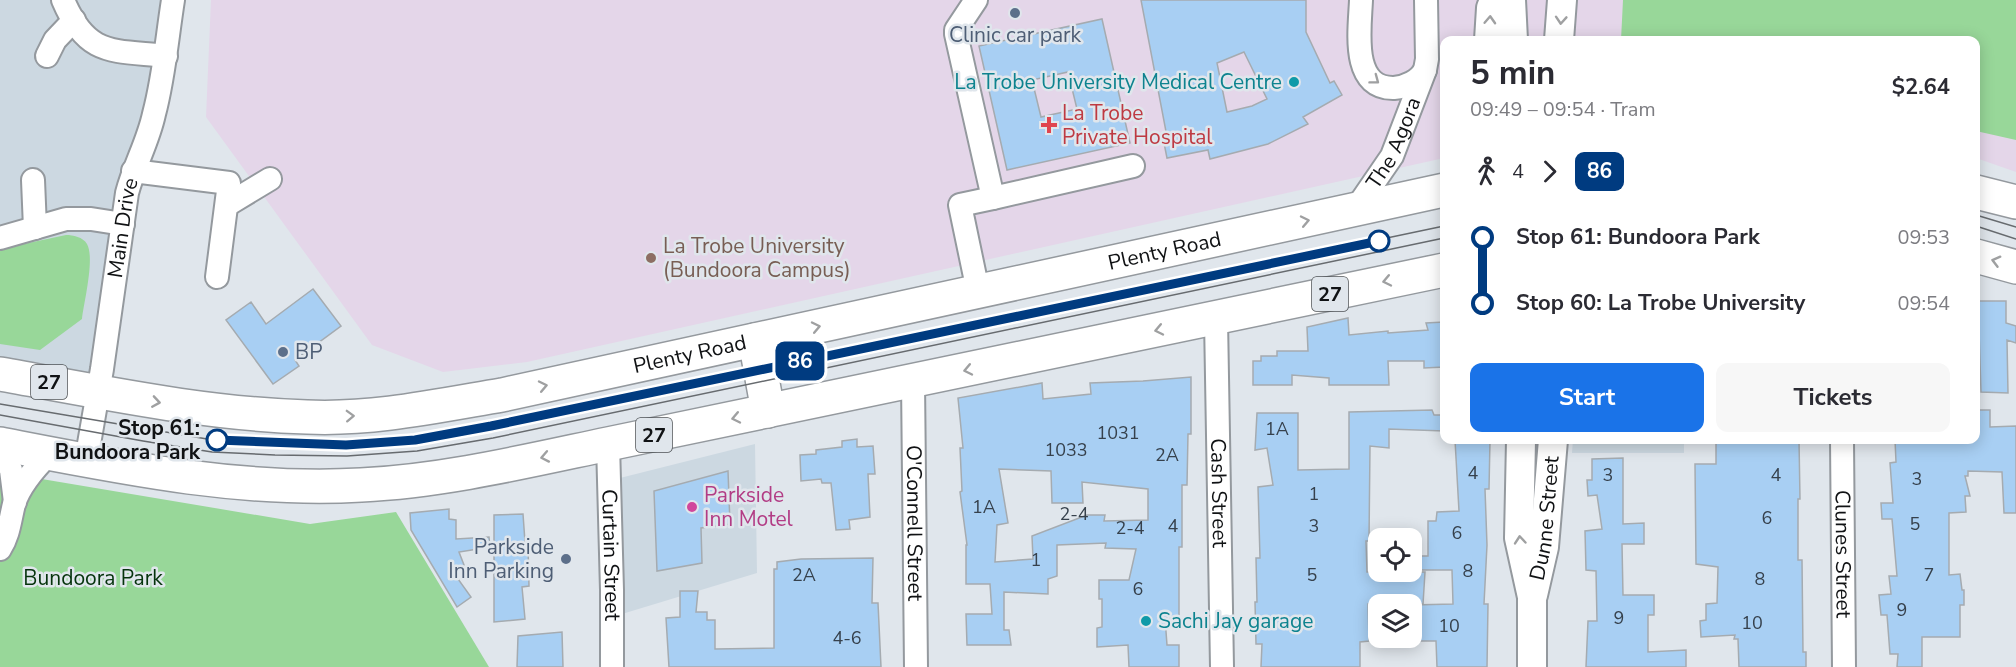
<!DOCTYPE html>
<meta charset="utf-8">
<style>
body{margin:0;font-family:"Nunito Sans",sans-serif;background:#f7f7f7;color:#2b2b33;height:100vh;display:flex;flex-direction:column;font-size:22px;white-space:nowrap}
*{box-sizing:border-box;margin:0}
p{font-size:20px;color:#7c7c81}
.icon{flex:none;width:33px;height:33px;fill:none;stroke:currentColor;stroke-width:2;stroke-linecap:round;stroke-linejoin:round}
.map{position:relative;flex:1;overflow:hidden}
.drawer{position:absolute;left:1440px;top:36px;width:540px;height:408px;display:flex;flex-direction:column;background:#fff;border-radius:12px;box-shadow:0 3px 15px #0003}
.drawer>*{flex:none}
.badge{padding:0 12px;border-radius:9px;font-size:21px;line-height:39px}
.fabs{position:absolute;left:1368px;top:528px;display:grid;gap:12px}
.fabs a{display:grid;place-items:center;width:54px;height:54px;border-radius:12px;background:#fff;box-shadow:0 3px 15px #0003;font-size:30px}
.map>.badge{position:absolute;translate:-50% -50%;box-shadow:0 0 0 3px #fff}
.legs{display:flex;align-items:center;gap:9px;height:66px;padding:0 30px;font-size:20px}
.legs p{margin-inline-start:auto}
.summary{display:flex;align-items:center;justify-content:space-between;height:102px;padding:0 30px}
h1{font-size:33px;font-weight:700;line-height:45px}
.cta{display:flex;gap:12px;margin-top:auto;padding:12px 30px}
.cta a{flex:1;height:69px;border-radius:12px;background:#1a73e8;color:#fff;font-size:24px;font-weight:700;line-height:69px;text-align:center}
.cta a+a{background:#f7f7f7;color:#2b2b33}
ul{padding:0 30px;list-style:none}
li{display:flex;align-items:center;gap:21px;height:66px;font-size:22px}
li i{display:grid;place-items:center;width:9px;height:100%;margin:0 8px;background:currentColor}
li i::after{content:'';width:15px;height:15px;margin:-8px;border:4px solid;border-radius:50%;background:#fff}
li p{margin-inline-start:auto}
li:first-child i{background:linear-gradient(#0000 50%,currentColor 0)}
li:last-child i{background:linear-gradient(currentColor 50%,#0000 0)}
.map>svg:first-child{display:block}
.built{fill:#ccd8e1}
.education{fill:#e4d6e9}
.green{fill:#98d799}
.building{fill:#a8cff3;stroke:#a5abb0;stroke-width:1.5;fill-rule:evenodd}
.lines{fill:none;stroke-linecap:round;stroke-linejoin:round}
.minor-casing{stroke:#94999e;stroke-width:26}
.major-casing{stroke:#94999e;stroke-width:32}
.highway-casing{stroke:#94999e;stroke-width:36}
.minor{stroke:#fff;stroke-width:22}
.major{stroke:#fff;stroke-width:28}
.highway{stroke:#fff;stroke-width:33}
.tram{stroke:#676b6f;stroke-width:1.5}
.oneway{stroke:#9fa0a1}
.line-1-casing{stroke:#fff;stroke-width:14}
.line-1{stroke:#003b80;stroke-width:9}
.service-dot{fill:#5c6f8a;stroke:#e0e6ec;stroke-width:2}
.culture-dot{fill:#0f9aa8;stroke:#e0e6ec;stroke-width:2}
.health-dot{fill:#e0444e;stroke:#e0e6ec;stroke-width:2}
.stop-1-dot{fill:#fff;stroke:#003b80;stroke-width:3}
.education-dot{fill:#8d6e63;stroke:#e0e6ec;stroke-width:2}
.hotel-dot{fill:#d1479c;stroke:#e0e6ec;stroke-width:2}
.labels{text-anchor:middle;stroke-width:5;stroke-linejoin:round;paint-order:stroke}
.number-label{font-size:18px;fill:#36414c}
.shield{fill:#e0e6ec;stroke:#4e5255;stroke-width:1.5}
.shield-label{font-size:20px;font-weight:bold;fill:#101214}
.service-label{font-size:21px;fill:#4e5e75;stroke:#e0e6ec}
.culture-label{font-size:21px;fill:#0d838f;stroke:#e0e6ec;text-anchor:end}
.health-label{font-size:21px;fill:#be3a42;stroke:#e0e6ec;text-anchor:start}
.street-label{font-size:21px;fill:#101214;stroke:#e0e6ec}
.education-label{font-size:21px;fill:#785e54;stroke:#e0e6ec;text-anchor:start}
.stop-label{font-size:21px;font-weight:bold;fill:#101214;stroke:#e0e6ec;text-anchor:end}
.hotel-label{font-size:21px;fill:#b23c85;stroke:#e0e6ec;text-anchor:start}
.park-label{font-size:21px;fill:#05340c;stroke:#e0e6ec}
</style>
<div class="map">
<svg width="2016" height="667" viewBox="0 0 2016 667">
<rect width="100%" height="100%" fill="#e0e6ec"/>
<path class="built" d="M0,0H173L99,393L0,374Z
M1573,440H1684V453H1572Z
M755,444L757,573L622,614L616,479Z"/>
<path class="education" d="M211,0H2016V172L1976,158V40H1444V158L527,362L443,372L372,345L206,117Z"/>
<path class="green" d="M1623,0H2016V140L1976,131V40H1621Z
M66,235C73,235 83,237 87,244C95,258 84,302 82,319L40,350L0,344V249Z
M0,472L310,524L396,512L489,667H0Z"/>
<path class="building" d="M1141,0H1306V32L1330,83L1334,81L1342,95L1303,117L1308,124L1268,144L1210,159L1208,150L1167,158L1164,143L1168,142ZM1244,52L1267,99L1252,106L1227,112L1217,63Z
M1102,19L1130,143L1007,170L979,46ZM1068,72L1077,109L1041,117L1032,80Z
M313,289L341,326L295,360L299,366L273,384L226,320L251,302L266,324Z
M1978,301H2006V323L2016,326V343L2007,340L2008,393L1981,392Z
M1348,318L1349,335L1388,331V333L1428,330L1426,323L1444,322V367L1424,368V361H1388L1389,385H1329V378L1292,375V385H1253V361H1261V356H1277V351H1308L1307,327Z
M1191,377V434H1188L1187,485H1182V547H1179V617L1165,618L1167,645H1179V667H1129L1128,645L1097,647V628L1102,627V599H1099V580H1129L1136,549L1105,548L1106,543L1057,545V576L1048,579V594L1004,592V630H1009L1011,645H967L966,614H992L990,584H966V545H967L960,492L962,491L960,448H963L958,398L1042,383L1043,399L1091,394L1090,383L1143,381ZM999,469L1051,471L1052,503H1083L1082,482L1148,489V520L1104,521L1105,515H1087L1032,536L1033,559L995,562L997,525L1008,523Z
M1432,410L1434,415H1444V431L1389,429V448L1370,446L1369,541H1366L1367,572H1425L1423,604H1368L1369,641L1360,642V667H1261L1262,644H1256L1255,602H1257L1256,558H1260L1258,487L1273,485L1267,448L1255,450L1257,413H1298V470L1349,469V412Z
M1976,410H1990V427L2016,426V513H2004L2002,472L1968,471V476H1965L1970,496H1965L1966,512L1949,513V575L1960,574L1962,590H1964V605H1960V637H1922V667H1897L1898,654H1890L1887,615H1881L1879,595L1891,594L1889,576H1897L1892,519H1882L1881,503H1893L1890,463L1896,462L1895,440H1976Z
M857,439V447L873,446L875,474H868L870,517L849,520L850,529L836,530L831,483H822L821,479L801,481L800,455L816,454V450L842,447V441Z
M1455,440H1490L1489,489H1485L1487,545L1484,604H1488L1487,667H1437L1436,641H1417V631H1412V605L1453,604L1452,570H1412V556H1428V521H1436L1437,512L1459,511Z
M1716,440H1799L1800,499H1798V560H1802L1803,652H1806V667H1739L1738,639H1734L1735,635L1701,637L1700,621L1706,620V604L1717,603L1718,567L1696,564L1695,464H1716Z
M1623,458V524L1644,523V544H1622L1623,595H1654V615H1648V652L1686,650V667H1586L1588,621H1597L1596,571L1586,570L1585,531L1602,529L1597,495L1588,496L1587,480H1592V459Z
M728,471L730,524L701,528L702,563L657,571L654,491Z
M449,509V519L456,520V539L489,537L490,547L459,552L464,565L453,572L471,597L457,607L411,530L410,513Z
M523,514L525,542L528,544L529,586L522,587L525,619L494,622V515Z
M873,558L872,603H878L881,667H669L666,618L680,617V591H698L696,612H707V620H715V649L774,648V569H777V562L801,559Z
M562,632L563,667H517L518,636Z"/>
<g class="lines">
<defs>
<g id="minor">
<path d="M63,0C87,57 112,50 166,56"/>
<path d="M976,0L956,30V34L993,198L1133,166"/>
<path d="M1361,0C1360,28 1350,89 1394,88C1406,87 1419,81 1425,70"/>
<path d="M47,56L55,40L74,20"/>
<path d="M133,171L229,183L217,277"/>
<path d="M33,180L35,228"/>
<path d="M227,205L270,179"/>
<path id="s1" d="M1355,210L1392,156L1425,70L1427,59L1426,0"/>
<path d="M0,238L66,219H91L123,224"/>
<path d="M978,291L960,205L993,198"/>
<path id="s2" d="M1216,319L1222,667"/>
<path id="s3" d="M913,381L916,667"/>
<path id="s4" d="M1842,440L1844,667"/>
<path id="s5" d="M608,444L612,590V667"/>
<path d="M0,447L11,470L15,502"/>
<path id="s6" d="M86,461L102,369L127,193C134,166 148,142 154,114C164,77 167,38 173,0"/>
<path d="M0,549C9,535 10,520 14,504C20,485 35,468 49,454"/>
</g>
<g id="major">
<path d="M1511,0L1513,40"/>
<path d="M1489,40L1491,8L1494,0"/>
<path d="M1559,40L1562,0"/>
<path d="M1521,440L1519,538L1532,597V667"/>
<path id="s7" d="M1533,595L1544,547L1553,440"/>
</g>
<g id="highway">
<path d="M1976,192L2016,202"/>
<path d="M1976,256L2016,267"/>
<path d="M755,340L768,411"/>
<path id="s8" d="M0,374C102,392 203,414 307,417C372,420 437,406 502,395L1444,190"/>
<path d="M0,444C119,467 239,492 361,485C444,481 527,461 608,444L1444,270"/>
</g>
</defs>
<use href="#minor" class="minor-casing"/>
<use href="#major" class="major-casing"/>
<use href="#highway" class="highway-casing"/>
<use href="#minor" class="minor"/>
<use href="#major" class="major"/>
<use href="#highway" class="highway"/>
<path class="tram" d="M1976,215L2016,227
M1976,226L2016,239
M0,404L213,440L276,444L347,445L415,440L491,426L1444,226
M0,415L143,441L212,452L275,455L347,456L417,451L493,438L1444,238"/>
</g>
<defs><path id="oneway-chevron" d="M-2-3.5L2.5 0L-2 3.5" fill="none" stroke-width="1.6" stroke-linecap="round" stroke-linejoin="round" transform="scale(1.5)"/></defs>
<g class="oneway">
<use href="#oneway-chevron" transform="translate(1490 20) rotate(-87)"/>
<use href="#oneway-chevron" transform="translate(1561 20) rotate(94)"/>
<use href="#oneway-chevron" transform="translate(1375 80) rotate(37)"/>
<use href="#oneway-chevron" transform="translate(1305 221) rotate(-12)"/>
<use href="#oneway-chevron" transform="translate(1996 261) rotate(-165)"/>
<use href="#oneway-chevron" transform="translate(1387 281) rotate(168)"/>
<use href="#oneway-chevron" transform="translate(816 327) rotate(-12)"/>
<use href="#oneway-chevron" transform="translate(1159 330) rotate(168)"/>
<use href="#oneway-chevron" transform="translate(968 370) rotate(168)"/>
<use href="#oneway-chevron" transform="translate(543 386) rotate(-12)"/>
<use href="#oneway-chevron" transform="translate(156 402) rotate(9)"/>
<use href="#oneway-chevron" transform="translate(350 416) rotate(-2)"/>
<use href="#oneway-chevron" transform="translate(736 418) rotate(168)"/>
<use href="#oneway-chevron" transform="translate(545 457) rotate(169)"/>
<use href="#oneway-chevron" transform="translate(1520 540) rotate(-95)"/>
</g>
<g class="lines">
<defs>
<path id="line-1" d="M217,440L346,445L415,440L491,426L1379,241"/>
</defs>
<use href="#line-1" class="line-1-casing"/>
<use href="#line-1" class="line-1"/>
</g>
<g class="service-dot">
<circle cx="1015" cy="13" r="6"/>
<circle cx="283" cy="352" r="6"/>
<circle cx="566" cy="559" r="6"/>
</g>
<g class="culture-dot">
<circle cx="1294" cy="82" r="6"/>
<circle cx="1146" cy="621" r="6"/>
</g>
<path class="health-dot" d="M1046 116h6v6h6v6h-6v6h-6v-6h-6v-6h6z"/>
<g class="stop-1-dot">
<circle cx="1379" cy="241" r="10"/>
<circle cx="217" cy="440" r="10"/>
</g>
<circle class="education-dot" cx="651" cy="258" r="6"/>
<circle class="hotel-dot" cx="692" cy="507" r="6"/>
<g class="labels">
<g class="number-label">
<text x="1277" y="435">1A</text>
<text x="1118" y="439">1031</text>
<text x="1066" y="456">1033</text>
<text x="1167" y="461">2A</text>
<text x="1473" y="479">4</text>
<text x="1608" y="481">3</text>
<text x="1776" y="481">4</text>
<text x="1917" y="485">3</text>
<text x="1314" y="500">1</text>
<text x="984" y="513">1A</text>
<text x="1074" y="520">2-4</text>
<text x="1767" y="524">6</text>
<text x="1915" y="530">5</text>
<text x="1173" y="532">4</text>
<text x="1314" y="532">3</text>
<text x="1130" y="534">2-4</text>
<text x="1457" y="539">6</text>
<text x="1036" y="566">1</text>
<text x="1468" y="577">8</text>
<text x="804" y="581">2A</text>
<text x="1312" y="581">5</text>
<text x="1929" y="581">7</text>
<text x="1760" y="585">8</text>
<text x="1138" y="595">6</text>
<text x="1902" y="616">9</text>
<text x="1619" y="624">9</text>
<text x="1752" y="629">10</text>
<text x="1449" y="632">10</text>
<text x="847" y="644">4-6</text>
</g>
<g class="shield">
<rect x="1312" y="277" width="36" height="34" rx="4.5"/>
<rect x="31" y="365" width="36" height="34" rx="4.5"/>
<rect x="636" y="418" width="36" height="34" rx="4.5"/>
</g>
<g class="shield-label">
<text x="1330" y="301">27</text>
<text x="49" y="389">27</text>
<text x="654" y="442">27</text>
</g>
<g class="service-label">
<text x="1015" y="42">Clinic car park</text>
<text x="295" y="359" text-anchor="start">BP</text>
<text x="554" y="554" text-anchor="end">Parkside<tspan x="554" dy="24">Inn Parking</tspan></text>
</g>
<g class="culture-label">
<text x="1282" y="89">La Trobe University Medical Centre</text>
<text x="1158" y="628" text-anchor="start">Sachi Jay garage</text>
</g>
<g class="health-label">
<text x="1062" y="120">La Trobe<tspan x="1062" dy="24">Private Hospital</tspan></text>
</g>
<g class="street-label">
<text dy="7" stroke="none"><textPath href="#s1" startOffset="78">The Agora</textPath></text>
<text dy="7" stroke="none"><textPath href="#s6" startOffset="236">Main Drive</textPath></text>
<text dy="7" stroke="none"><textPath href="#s8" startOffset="1185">Plenty Road</textPath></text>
<text dy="7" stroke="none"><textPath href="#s8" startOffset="699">Plenty Road</textPath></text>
<text dy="7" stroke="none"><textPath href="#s2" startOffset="174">Cash Street</textPath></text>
<text dy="7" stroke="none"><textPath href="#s7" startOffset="78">Dunne Street</textPath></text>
<text dy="7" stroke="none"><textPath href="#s3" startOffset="142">O'Connell Street</textPath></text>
<text dy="7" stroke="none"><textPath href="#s4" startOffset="114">Clunes Street</textPath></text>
<text dy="7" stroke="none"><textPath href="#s5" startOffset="111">Curtain Street</textPath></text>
</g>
<g class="education-label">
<text x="663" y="253">La Trobe University<tspan x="663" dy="24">(Bundoora Campus)</tspan></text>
</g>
<g class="stop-label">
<text x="200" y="435">Stop 61:<tspan x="200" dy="24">Bundoora Park</tspan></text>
</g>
<g class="hotel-label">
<text x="704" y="502">Parkside<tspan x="704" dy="24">Inn Motel</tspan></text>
</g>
<g class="park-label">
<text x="93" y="585">Bundoora Park</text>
</g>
</g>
</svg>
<div class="fabs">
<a><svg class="icon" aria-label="locate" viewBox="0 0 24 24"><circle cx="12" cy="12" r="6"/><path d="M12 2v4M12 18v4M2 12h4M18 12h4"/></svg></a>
<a><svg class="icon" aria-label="layers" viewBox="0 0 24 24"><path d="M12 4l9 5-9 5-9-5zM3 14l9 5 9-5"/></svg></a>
</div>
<b class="badge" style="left:800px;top:361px;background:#003b80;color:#fff">86</b>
<section class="drawer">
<div class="summary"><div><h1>5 min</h1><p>09:49 – 09:54 · Tram</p></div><b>$2.64</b></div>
<div class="legs"><svg class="icon" aria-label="walk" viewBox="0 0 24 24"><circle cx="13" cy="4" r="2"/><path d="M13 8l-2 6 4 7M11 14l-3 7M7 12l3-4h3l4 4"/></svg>4<svg class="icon" aria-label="forward" viewBox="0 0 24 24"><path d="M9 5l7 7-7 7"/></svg><b class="badge" style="background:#003b80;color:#fff">86</b></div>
<ul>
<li><i style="color:#003b80"></i><b>Stop 61: Bundoora Park</b><p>09:53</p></li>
<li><i style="color:#003b80"></i><b>Stop 60: La Trobe University</b><p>09:54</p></li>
</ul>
<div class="cta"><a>Start</a><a>Tickets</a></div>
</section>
</div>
